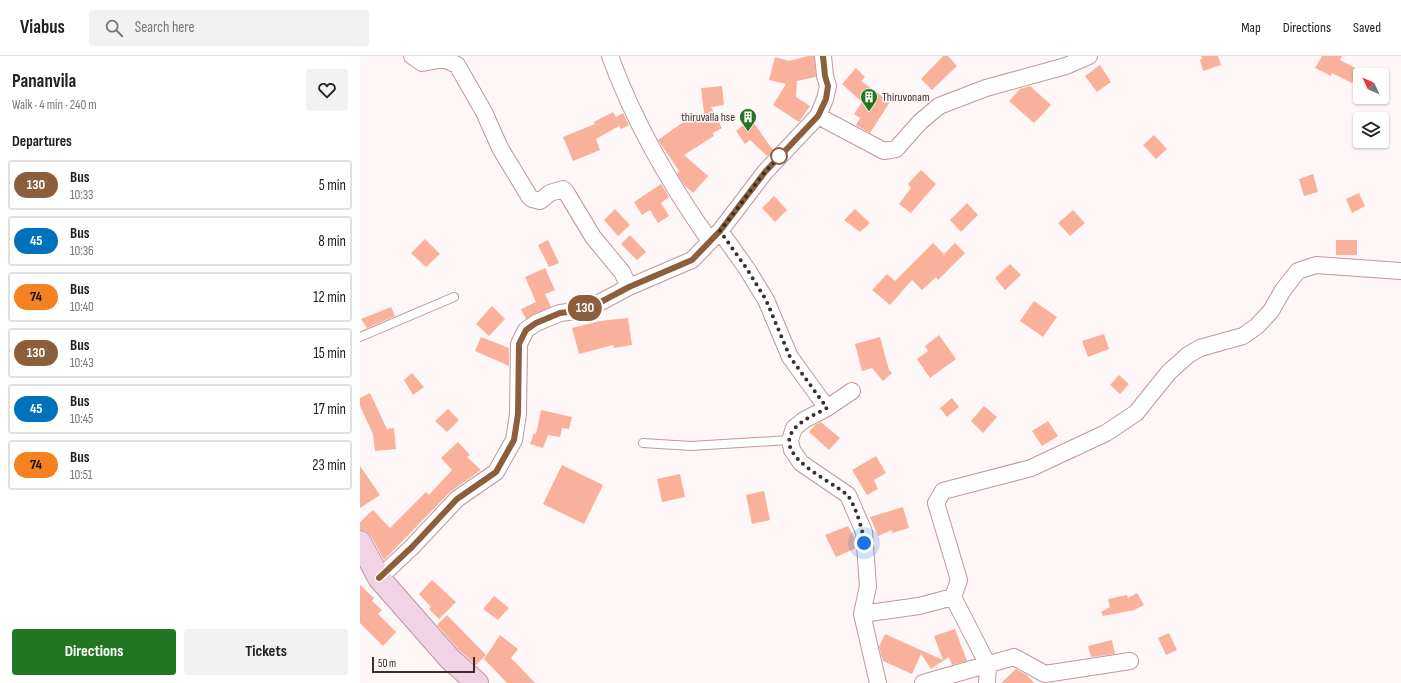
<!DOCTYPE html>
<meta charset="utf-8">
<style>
body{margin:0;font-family:"Sofia Sans Condensed",sans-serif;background:#f2f2f2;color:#222;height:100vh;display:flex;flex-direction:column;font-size:15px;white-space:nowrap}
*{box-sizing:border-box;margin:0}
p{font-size:13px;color:#767676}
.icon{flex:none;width:22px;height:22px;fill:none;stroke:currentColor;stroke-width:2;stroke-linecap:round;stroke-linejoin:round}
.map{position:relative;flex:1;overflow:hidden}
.side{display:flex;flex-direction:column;background:#fff;width:360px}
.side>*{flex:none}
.badge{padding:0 8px;border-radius:13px;font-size:14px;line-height:26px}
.needle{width:26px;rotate:314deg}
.buttons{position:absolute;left:993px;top:12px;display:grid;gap:8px}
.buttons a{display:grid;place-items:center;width:36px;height:36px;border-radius:4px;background:#fff;box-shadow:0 1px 3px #0004;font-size:20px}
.scale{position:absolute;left:12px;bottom:10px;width:103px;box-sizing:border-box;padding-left:4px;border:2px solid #3c2c2e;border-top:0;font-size:11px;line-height:14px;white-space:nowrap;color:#3c2c2e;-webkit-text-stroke:3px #fff6f7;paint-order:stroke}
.you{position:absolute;width:20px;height:20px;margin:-10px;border:3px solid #fff;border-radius:50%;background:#1a73e8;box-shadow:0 0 0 6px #1a73e833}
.map>.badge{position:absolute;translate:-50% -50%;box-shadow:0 0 0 2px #fff}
h2{padding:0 12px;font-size:15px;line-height:36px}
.round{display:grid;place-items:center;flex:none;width:42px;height:42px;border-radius:4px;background:#f2f2f2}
.head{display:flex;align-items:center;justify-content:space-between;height:68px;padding:0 12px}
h1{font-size:19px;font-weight:700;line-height:30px}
.primary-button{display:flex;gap:8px;margin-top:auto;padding:8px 12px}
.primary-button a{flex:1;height:46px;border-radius:4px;background:#227622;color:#fff;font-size:16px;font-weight:700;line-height:46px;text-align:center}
.primary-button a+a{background:#f2f2f2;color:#222}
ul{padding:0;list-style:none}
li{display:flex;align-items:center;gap:12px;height:50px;margin:0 8px 6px;padding:0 4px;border:2px solid #e0e0e0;border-radius:4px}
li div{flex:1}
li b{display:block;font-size:15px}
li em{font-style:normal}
li .badge{min-width:44px;font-weight:700;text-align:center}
header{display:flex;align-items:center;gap:24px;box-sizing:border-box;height:56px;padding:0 20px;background:#fff;border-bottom:1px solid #e0e0e0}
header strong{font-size:19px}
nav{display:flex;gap:22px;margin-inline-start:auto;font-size:14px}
.search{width:280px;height:36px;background:#f2f2f2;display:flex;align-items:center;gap:10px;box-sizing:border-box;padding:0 14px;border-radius:4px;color:#767676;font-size:15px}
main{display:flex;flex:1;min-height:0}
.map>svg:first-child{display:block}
.building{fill:#fab19b}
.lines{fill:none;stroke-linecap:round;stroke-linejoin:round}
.lane-casing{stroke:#bf989c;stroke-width:10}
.street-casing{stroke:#bf989c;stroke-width:18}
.secondary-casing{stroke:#bf989c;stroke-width:24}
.lane{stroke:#fff;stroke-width:8}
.street{stroke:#fff;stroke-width:16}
.secondary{stroke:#f2d2e5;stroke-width:22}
.line-casing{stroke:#fff;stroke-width:9}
.line{stroke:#8b5e3c;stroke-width:6}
.walk{stroke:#3c2c2e;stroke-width:4;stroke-dasharray:0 7.2}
.stop-dot{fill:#fff;stroke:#8b5e3c;stroke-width:2}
.labels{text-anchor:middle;stroke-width:3;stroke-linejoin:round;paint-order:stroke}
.poi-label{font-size:12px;fill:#3c2c2e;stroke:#fff6f7;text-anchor:start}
</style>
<header>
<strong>Viabus</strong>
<div class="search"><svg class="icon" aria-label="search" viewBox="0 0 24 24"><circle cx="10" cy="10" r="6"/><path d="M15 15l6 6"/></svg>Search here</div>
<nav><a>Map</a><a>Directions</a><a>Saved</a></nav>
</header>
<main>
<section class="side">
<div class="head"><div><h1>Pananvila</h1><p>Walk · 4 min · 240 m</p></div><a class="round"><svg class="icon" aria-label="heart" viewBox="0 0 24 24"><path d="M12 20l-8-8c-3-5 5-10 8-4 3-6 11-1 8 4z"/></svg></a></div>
<h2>Departures</h2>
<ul>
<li><span class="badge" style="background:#8b5e3c;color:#fff">130</span><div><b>Bus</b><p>10:33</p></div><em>5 min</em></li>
<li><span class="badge" style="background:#0072bc;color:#fff">45</span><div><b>Bus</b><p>10:36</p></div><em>8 min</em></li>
<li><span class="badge" style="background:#f58220;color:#111">74</span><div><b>Bus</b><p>10:40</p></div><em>12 min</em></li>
<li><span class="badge" style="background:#8b5e3c;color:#fff">130</span><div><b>Bus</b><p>10:43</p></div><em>15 min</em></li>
<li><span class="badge" style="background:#0072bc;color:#fff">45</span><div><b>Bus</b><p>10:45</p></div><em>17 min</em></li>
<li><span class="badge" style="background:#f58220;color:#111">74</span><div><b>Bus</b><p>10:51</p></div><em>23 min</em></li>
</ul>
<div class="primary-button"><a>Directions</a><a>Tickets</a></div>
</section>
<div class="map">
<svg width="1041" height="627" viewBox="0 0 1041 627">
<rect width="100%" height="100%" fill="#fff6f7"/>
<path class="building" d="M448,0H454L456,21L437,25L436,41L450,50L439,66L413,49L426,28L409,24L415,1L429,5Z
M583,0H588L597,10L572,34L561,23Z
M841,0H858L861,9L843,15L840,4L842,3Z
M962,0H982L980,4L999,14L992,27L972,17L971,20L955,12Z
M740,9L751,26L737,36L725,20Z
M496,12L505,21L501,25L530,46L510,77L496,69L500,62L494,58L502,46L482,28Z
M362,30L364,49L351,51L362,72L353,77L354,80L324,99L348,120L333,137L325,130L317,118L319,115L298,84L322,67L344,57L341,32Z
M670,30L691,49L674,67L649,45L660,33Z
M253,56L256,61L263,57L269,69L261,73L259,70L236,83L240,94L213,105L203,81L235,68L234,66Z
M391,63L413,94L407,100L390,84L385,88L376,75Z
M794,79L807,93L796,103L783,89Z
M561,114L576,128L551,157L539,148L551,132L548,128Z
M953,118L958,136L944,140L939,123Z
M301,128L309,141L301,147L309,160L298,167L290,154L282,159L274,146Z
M999,137L1005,150L992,157L986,143Z
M414,140L427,154L415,166L402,152Z
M607,147L618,159L601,176L590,164Z
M255,153L270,169L258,180L244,164Z
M495,153L510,167L500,176L484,164Z
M713,154L725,167L710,180L698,167Z
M270,179L286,196L277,204L261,188Z
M65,183L80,198L66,211L51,197Z
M188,184L199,207L189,211L178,189Z
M976,184H997V199H976Z
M573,187L584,198L595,187L605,197L578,224L576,221L562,234L552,224L530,249L512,234L527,218L535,225Z
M650,208L661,219L645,234L635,222Z
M185,212L195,234L185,238L191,251L166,263L161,253L176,246L165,221Z
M674,245L697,261L683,281L660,265Z
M132,250L145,263L129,280L116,268Z
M31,251L35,260L7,272L1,263Z
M268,262L272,289L254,292L253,289L219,298L212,272L240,265Z
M744,278L749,293L728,301L722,285Z
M579,279L596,303L570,322L557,303L568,295L565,290Z
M121,281L149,292V310L115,295Z
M520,281L529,314L532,317L523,325L512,312L502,315L495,288Z
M52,317L64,331L53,339L44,324Z
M759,319L769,328L760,338L750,329Z
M10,337L27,373L34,372L36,393L15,395L13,378L0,350V342Z
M592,342L599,351L587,361L580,352Z
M624,350L637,361L623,377L611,365Z
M88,353L99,364L87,376L75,365Z
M181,354L212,361L209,373L202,372L200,381L188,379L183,392L170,388L174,377L176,378Z
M688,365L698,380L682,390L672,375Z
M461,366L480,382L469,394L449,376L455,369Z
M98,386L110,399L107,401L121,414L90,436L24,504L11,480L6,475L0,474V466L13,454L30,472L66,436L69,439L92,414L81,402Z
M516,400L526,417L514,424L518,433L507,439L492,414Z
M202,409L243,429L224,468L183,448Z
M0,410L20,439L0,452Z
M320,418L325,441L302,446L297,423Z
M404,435L410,464L392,468L386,439Z
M543,451L549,472L532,477V474L518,480L510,461Z
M488,470L495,483L496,492L476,501L465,479Z
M72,524L96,546L79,563L69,553L71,551L59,538Z
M0,529L14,542L12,545L22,554L18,558L36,576L23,590L0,567Z
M777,537L784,549L774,554L743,560L741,556L750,551L748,543L767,539L768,542Z
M134,540L149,552L138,564L123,553Z
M87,559L126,599L116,609L99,594L77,569Z
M595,573L607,605L592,609L589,601L571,613L561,598L552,618L523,605L519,591L525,578L583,604L574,580Z
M809,577L817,594L806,599L798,582Z
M140,579L158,593L151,602L175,627H147L124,603Z
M752,584L755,598L731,601L728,590Z
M656,613L667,619L674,627H641Z"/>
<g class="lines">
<defs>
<path id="lane" d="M0,281L94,241
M283,387L331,390L430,384"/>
<path id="street" d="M52,0L62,7L84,3L97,9L124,56L140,92L169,140L172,143L180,145L190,137L203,133L206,136L233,181L262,216L269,231
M250,0C274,66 309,127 350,185
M458,60L524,95L536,93L560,66L579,50L626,32L706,10L729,0
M360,175L387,213L406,244L430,301L467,352
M492,335L467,352L444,364L434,372L430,384L432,394L441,407L488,439L504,476L508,530L502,558L518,627
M19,522L52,491L97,443L136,416L154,384L158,358L159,288L166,274L176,267L200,257L216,255L237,248L269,231L332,204L360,175L405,116L458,60L465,43L468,30L465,20L463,0
M593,541L628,609L627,627
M502,558L559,550L593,541L599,524L576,447L583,435L671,412L746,377L776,357L809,316L828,299L840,292L883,280L897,270L911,255L923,234L938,215L956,209L1041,215
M563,627L654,601L685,618L770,605"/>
<path id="secondary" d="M0,486L19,522L90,603L117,627"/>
</defs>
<use href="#lane" class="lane-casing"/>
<use href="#street" class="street-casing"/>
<use href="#secondary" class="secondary-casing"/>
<use href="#lane" class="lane"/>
<use href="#street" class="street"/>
<use href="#secondary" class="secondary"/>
</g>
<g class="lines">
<defs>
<path id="line" d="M19,522L52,491L97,443L136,416L154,384L158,358L159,288L166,274L176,267L200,257L216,255L237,248L269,231L332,204L360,175L405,116L458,60L466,43L468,30L465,20L463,0"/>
</defs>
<use href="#line" class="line-casing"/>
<use href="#line" class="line"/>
<path class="walk" d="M419,100L424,96L405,116L360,175L387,213L406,244L430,301L467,352C456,358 444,363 435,372C410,400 473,425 487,439C494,445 504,477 504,487"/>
</g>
<defs>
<symbol id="building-pin" viewBox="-11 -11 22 30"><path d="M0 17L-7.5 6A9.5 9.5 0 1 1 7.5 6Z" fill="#227622" stroke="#fff6f7"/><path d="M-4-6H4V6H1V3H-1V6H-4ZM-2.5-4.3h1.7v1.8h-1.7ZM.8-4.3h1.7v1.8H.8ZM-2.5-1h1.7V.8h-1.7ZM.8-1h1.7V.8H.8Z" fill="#fff"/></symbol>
</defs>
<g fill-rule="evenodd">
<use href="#building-pin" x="499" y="31" width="20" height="27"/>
<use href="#building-pin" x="378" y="51" width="20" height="27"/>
</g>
<circle class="stop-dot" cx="419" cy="100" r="8"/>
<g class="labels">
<g class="poi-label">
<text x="522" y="45">Thiruvonam</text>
<text x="375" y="65" text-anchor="end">thiruvalla hse</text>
</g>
</g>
</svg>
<div class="buttons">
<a><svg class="needle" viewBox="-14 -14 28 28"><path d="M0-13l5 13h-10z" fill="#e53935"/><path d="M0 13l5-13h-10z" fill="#767676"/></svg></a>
<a><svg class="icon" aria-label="layers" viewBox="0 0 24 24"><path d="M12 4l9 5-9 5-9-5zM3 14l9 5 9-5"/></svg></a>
</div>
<div class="scale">50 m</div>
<div class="you" style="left:504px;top:487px"></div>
<b class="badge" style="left:225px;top:252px;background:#8b5e3c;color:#fff">130</b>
</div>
</main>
